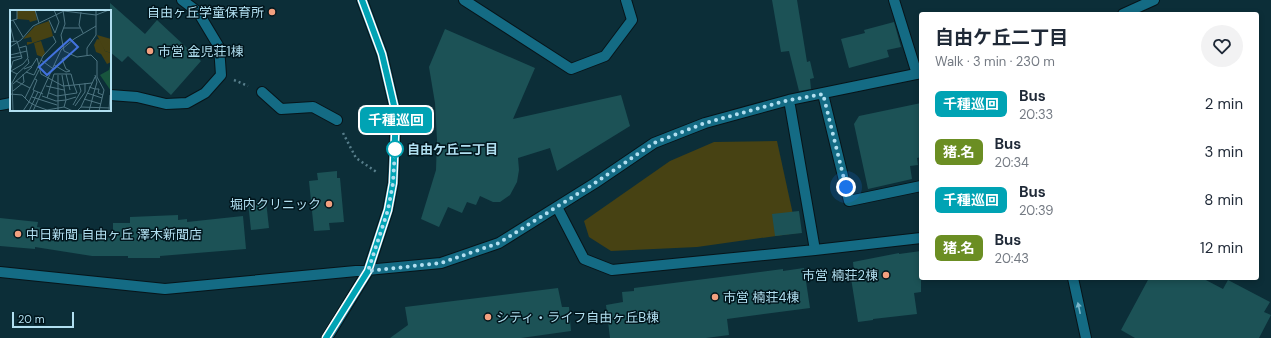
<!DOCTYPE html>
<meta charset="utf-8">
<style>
body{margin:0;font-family:"DM Sans","Noto Sans JP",sans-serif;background:#f2f2f3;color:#1f2937;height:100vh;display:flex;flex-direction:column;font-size:15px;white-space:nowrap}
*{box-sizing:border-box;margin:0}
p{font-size:13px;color:#747a83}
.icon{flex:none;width:22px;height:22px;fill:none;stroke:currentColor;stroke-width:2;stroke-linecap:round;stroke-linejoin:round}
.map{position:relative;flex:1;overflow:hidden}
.side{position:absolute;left:919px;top:12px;width:340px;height:268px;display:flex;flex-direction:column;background:#fff;border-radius:4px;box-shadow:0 2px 6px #0003}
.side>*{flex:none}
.badge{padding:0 8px;border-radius:6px;font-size:14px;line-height:26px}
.scale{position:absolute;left:12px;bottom:10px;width:62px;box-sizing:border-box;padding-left:4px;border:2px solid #b1dff0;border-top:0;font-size:11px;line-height:14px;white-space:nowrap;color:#b1dff0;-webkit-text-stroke:3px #01151c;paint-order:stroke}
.you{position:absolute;width:20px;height:20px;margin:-10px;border:3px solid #fff;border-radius:50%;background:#1a73e8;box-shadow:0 0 0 6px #1a73e833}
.map>.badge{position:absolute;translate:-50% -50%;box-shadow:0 0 0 2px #fff}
.round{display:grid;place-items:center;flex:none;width:42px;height:42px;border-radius:21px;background:#f2f2f3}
.head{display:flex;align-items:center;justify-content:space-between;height:68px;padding:0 16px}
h1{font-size:19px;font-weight:700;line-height:30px}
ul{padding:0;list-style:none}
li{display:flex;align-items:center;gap:12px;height:48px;padding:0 16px}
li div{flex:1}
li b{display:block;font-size:15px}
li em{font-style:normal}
li .badge{min-width:44px;font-weight:700;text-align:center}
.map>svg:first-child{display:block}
.park{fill:#474213}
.building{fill:#1c5256}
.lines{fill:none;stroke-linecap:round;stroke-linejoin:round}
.minor-casing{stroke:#071419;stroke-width:12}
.path{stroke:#577e8b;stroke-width:2.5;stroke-dasharray:2 3;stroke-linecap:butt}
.minor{stroke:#146b84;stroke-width:10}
.oneway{fill:#7ab6ca}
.line-casing{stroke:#fff;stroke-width:9}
.line{stroke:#00a3b4;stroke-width:6}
.walk{stroke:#b1dff0;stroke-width:4;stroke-dasharray:0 7.2}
.poi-dot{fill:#f2a07f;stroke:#01151c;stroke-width:1.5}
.stop-dot{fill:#fff;stroke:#00a3b4;stroke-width:2}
.labels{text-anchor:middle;stroke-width:3;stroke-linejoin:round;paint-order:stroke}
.poi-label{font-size:13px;fill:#b1dff0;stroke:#01151c;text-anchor:start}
.stop-label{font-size:13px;font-weight:bold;fill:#b1dff0;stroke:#01151c;text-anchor:start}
.inset-road{fill:none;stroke:#4e7582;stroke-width:1}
.view{fill:#4272de;fill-opacity:0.15;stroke:#4272de;stroke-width:2}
.inset-edge{fill:none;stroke:#b1dff0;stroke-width:2}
</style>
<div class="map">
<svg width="1271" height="338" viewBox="0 0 1271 338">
<rect width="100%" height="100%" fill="#0c2e38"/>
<path class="park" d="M777,141L797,233L697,247L611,251L589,237L584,221L670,161L714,142Z"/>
<path class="building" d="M772,0H797L807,62L810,61L814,78L810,79L811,89L799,91L789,51L781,52Z
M110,3L145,34L157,20L201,61L171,95L128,56L122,62L110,52Z
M894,22L901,47L887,50L889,57L849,68L841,39L865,33L864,30Z
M445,29L535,68L513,119L621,95L630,126L557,171L550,148L518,158L519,170L517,182L510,195L500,202H493L480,196L476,205L467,202L462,213L448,207L439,227L421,219L436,170L437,140L435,103L429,67Z
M921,103V157L917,158L918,165L910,166L912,179L868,189L854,124L859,116Z
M337,171V178H340L344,222L329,223L330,230L314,231L309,181L318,180L317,173Z
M266,201L269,228L251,230L248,202Z
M799,211L802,233L775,236L772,214Z
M178,215V220L187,219V222L243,216L246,249L160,256V258H128V256H92L35,247V249L0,246V218L38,222L37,227L113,239V223H130V217Z
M921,251V292L914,293L917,314L873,319V320L858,322L850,272H854L853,262L899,253V254Z
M804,268L810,308L727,319L729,335L706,338H610L606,305L623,302L622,292L634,291V288L783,269V271Z
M1149,278H1202L1223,289L1228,280L1270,302L1264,312L1271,315L1259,338H1135L1121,330Z
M558,288L562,307H569L571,331L521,338H390L408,325L405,307Z"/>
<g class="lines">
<defs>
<path id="minor" d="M464,0L571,69L605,56L632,20L626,0
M894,0L917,74
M1123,14L1154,0
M262,92L281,109L313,107L337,120
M823,94L849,201L921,186
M110,95L137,97L166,104L187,103L205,93L221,75L219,47L198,12L182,0
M789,100L815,250
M0,105L11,103
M557,207L584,259L612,270L815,250L921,238
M0,272L165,289L441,263L499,243L595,183L654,143L705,123L789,100L921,73
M1073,278L1086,338
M327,338L368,271L388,210L393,183L396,114L382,54L362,0"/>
</defs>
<use href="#minor" class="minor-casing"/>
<path class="path" d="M234,80L248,86
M343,133L356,158L378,173"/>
<use href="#minor" class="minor"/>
</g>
<defs><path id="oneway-solid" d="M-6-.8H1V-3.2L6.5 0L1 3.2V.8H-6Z"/></defs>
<use class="oneway" href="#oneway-solid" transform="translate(1079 308) rotate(-102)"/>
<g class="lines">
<defs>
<path id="line" d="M326,338L368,271L388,210L393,183L396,114L382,54L362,0"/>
</defs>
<use href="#line" class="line-casing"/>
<use href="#line" class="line"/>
<path class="walk" d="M395,149L393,183L388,210L368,271L441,263L499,243L595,183L654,143L705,123L789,100L823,94L846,187"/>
</g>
<g class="poi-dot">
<circle cx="272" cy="12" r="4"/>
<circle cx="150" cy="51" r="4"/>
<circle cx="329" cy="204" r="4"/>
<circle cx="18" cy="234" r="4"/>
<circle cx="886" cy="275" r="4"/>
<circle cx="715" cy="297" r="4"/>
<circle cx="488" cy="317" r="4"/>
</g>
<circle class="stop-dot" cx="395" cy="149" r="8"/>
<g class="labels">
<g class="poi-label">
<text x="264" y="17" text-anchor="end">自由ヶ丘学童保育所</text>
<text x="158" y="56">市営 金児荘1棟</text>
<text x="321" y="209" text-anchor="end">堀内クリニック</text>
<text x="26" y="239">中日新聞 自由ヶ丘 澤木新聞店</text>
<text x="878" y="280" text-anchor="end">市営 楠荘2棟</text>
<text x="723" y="302">市営 楠荘4棟</text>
<text x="496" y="322">シティ・ライフ自由ヶ丘B棟</text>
</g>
<g class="stop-label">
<text x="407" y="154">自由ケ丘二丁目</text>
</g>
</g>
<g transform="translate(10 10)">
<rect width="101" height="101" fill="#0c2e38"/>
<path d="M87,29L91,30L95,41L101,43V52L97,54L91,44L86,42L84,35Z" fill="#474213"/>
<path d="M7,0H25L27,10L20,12L19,10L7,9ZM39,11L43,26L17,35V32H22L21,27L13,29L25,16Z" fill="#474213"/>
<path d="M87,25L101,29V43L95,41ZM31,31L35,43L32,47L27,45L24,33Z" fill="#474213"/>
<path d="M101,52V81L90,65L99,60Z" fill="#18553d"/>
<path class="inset-road" d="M25,0L29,13M53,0L55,14L51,25L54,41L67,47L81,45L87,51V67L94,80L89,101M71,2L69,15L73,23M3,10L13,27M39,10L45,23L49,12L44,0M0,11L7,9V0M0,15L4,31M54,18H70M0,32L7,31L12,48L3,51L0,62M0,37L11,30L23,16L54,1L86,5L99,0M0,45L17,41M77,45V38L86,25V0M0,48L12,46M31,50L42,58M44,55L56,62L60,61L56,59L52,49L59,45M14,59L22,56L27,48L31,64L53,76L64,75L67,83L47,86L39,83M1,61L7,64L2,73L3,101M1,61L13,54L18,48L16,36L9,38M16,62L24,65L33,46L46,32L43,26M7,64L19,53L18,49M56,64L60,80M52,65L56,90L66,87M25,69L27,70L23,80L33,84M6,71L20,78M3,74L22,57M36,76L54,80M79,77L85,79L87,72L85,65M3,81L14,72L13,64M24,81L19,92L26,96L37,100L54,97L63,101M77,83L92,88M0,84L12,85L19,92L13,101M32,86L46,91L56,90L54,97M22,87L47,95M15,88L29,60M37,88L44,64H61L64,75L82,73M74,89L91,94M63,95L71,81L69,74M65,96L75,82V73M71,97L85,67M48,100V65M19,101L28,82M23,101L51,40L64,29L86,16M67,101L71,97L101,98M79,101L85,79H89L88,83L93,85M99,101L100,85"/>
<path class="view" d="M60,29L68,37L37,65L29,57Z"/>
<rect width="101" height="101" class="inset-edge"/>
</g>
</svg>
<div class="scale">20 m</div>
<div class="you" style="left:846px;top:187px"></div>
<b class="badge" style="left:396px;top:120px;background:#00a3b4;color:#fff">千種巡回</b>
<section class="side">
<div class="head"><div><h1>自由ケ丘二丁目</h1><p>Walk · 3 min · 230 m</p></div><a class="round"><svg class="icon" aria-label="heart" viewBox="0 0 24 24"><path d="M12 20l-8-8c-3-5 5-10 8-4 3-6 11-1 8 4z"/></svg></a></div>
<ul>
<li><span class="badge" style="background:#00a3b4;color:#fff">千種巡回</span><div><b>Bus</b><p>20:33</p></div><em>2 min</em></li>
<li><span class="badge" style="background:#6b8e23;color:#fff">猪.名</span><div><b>Bus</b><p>20:34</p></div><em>3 min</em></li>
<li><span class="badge" style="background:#00a3b4;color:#fff">千種巡回</span><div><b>Bus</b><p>20:39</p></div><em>8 min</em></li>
<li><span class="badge" style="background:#6b8e23;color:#fff">猪.名</span><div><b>Bus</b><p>20:43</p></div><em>12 min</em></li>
</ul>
</section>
</div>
